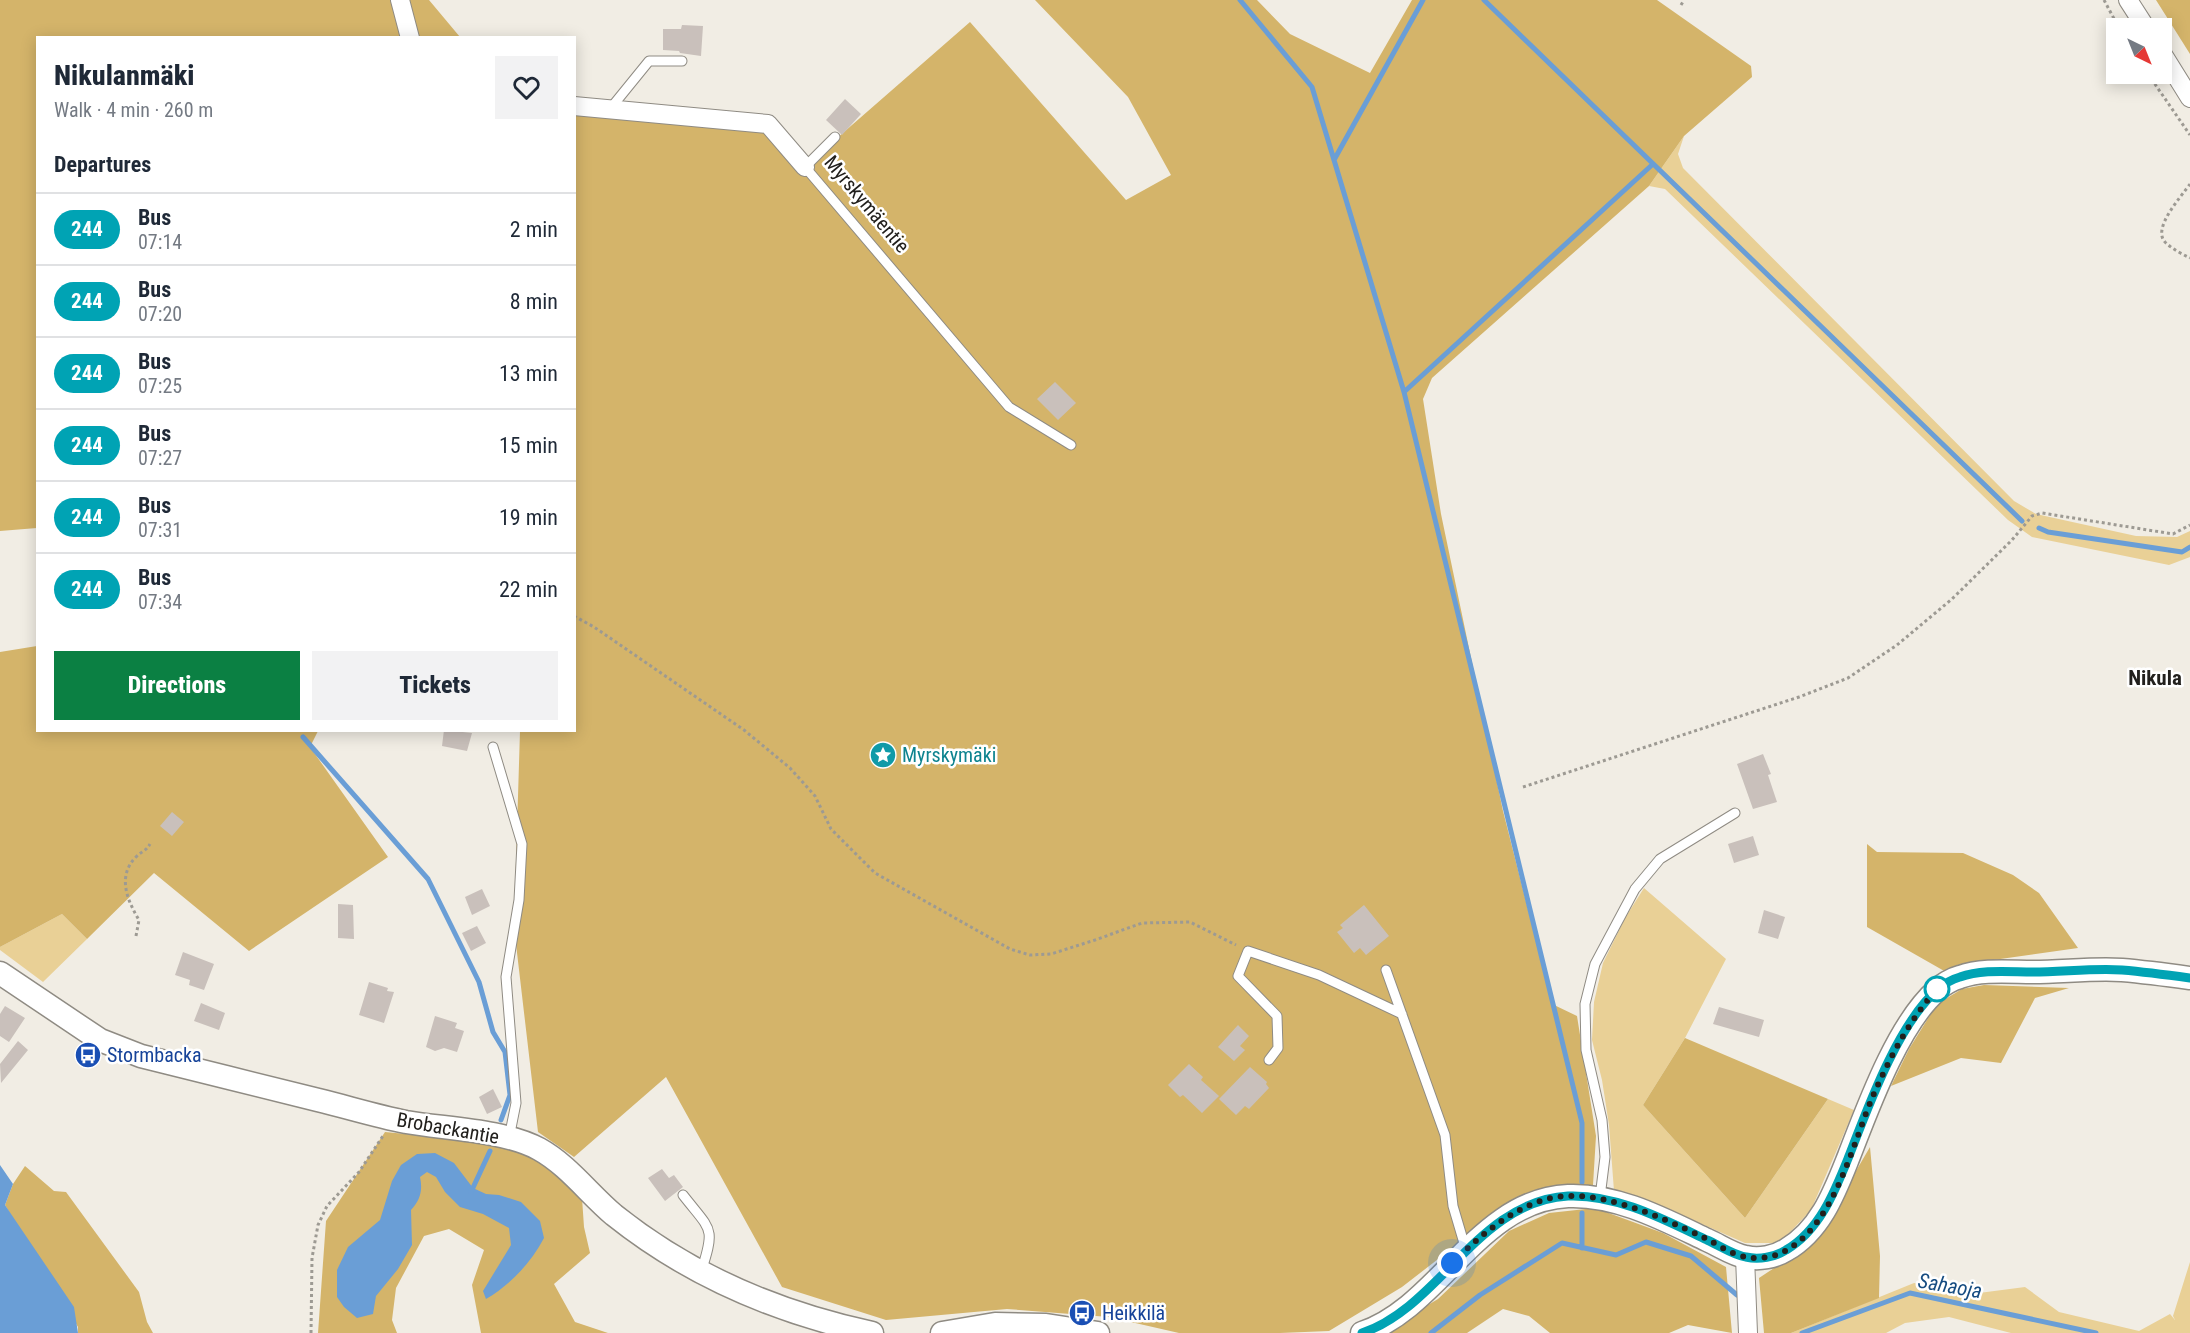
<!DOCTYPE html>
<meta charset="utf-8">
<style>
body{margin:0;font-family:"Roboto Condensed",sans-serif;background:#f2f2f3;color:#1f2937;height:100vh;display:flex;flex-direction:column;font-size:22px;white-space:nowrap}
*{box-sizing:border-box;margin:0}
p{font-size:20px;color:#747a83}
.icon{flex:none;width:33px;height:33px;fill:none;stroke:currentColor;stroke-width:2;stroke-linecap:round;stroke-linejoin:round}
.map{position:relative;flex:1;overflow:hidden}
.drawer{position:absolute;left:36px;top:36px;width:540px;height:696px;display:flex;flex-direction:column;background:#fff;border-radius:0px;box-shadow:0 3px 15px #0003}
.drawer>*{flex:none}
.badge{padding:0 12px;border-radius:20px;font-size:21px;line-height:39px}
.needle{width:39px;rotate:137deg}
.buttons{position:absolute;left:2106px;top:18px;display:grid;gap:12px}
.buttons a{display:grid;place-items:center;width:66px;height:66px;border-radius:0px;background:#fff;box-shadow:0 3px 15px #0003;font-size:30px}
.you{position:absolute;width:30px;height:30px;margin:-15px;border:4px solid #fff;border-radius:50%;background:#1a73e8;box-shadow:0 0 0 9px #1a73e833}
.map>.badge{position:absolute;translate:-50% -50%;box-shadow:0 0 0 3px #fff}
h2{padding:0 18px;font-size:22px;line-height:54px}
.round{display:grid;place-items:center;flex:none;width:63px;height:63px;border-radius:0px;background:#f2f2f3}
.summary{display:flex;align-items:center;justify-content:space-between;height:102px;padding:0 18px}
h1{font-size:28px;font-weight:800;line-height:45px}
.button{display:flex;gap:12px;margin-top:auto;padding:12px 18px}
.button a{flex:1;height:69px;border-radius:0px;background:#0b8043;color:#fff;font-size:24px;font-weight:800;line-height:69px;text-align:center}
.button a+a{background:#f2f2f3;color:#1f2937}
ul{padding:0;list-style:none}
li{display:flex;align-items:center;gap:18px;height:72px;padding:0 18px;border-top:2px solid #e0e1e3}
li div{flex:1}
li b{display:block;font-size:22px}
li em{font-style:normal}
li .badge{min-width:66px;font-weight:700;text-align:center}
.map>svg:first-child{display:block}
.green{fill:#e9d096}
.forest{fill:#d4b46a}
.water{fill:#6a9ed6}
.lines{fill:none;stroke-linecap:round;stroke-linejoin:round}
.stream{stroke:#6a9ed6;stroke-width:5}
.building{fill:#c9c0bb}
.service-casing{stroke:#8f8b83;stroke-width:11}
.minor-casing{stroke:#8f8b83;stroke-width:20}
.tertiary-casing{stroke:#8f8b83;stroke-width:25}
.path{stroke:#9d9a93;stroke-width:3;stroke-dasharray:3 3;stroke-linecap:butt}
.service{stroke:#fff;stroke-width:9}
.minor{stroke:#fff;stroke-width:18}
.tertiary{stroke:#fff;stroke-width:22}
.line-casing{stroke:#fff;stroke-width:14}
.line{stroke:#00a3b4;stroke-width:9}
.walk{stroke:#22201d;stroke-width:6;stroke-dasharray:0 10.8}
.stop-dot{fill:#fff;stroke:#00a3b4;stroke-width:3}
.labels{text-anchor:middle;stroke-width:5;stroke-linejoin:round;paint-order:stroke}
.street-label{font-size:20px;fill:#22201d;stroke:#fff}
.culture-label{font-size:20px;fill:#0d838f;stroke:#fff;text-anchor:start}
.transit-label{font-size:20px;fill:#164399;stroke:#fff;text-anchor:start}
.neighbourhood-label{font-size:21px;font-weight:bold;fill:#22201d;stroke:#fff}
.water-label{font-size:21px;font-style:italic;fill:#164c81;stroke:#fff}
</style>
<div class="map">
<svg width="2190" height="1333" viewBox="0 0 2190 1333">
<rect width="100%" height="100%" fill="#f1ede4"/>
<path class="green" d="M1684,136L1678,154L1683,168L2014,501L2036,514L2136,536L2177,537L2190,531V557L2169,565L2032,537L2008,520L1665,189L1649,186Z
M1644,888L1726,959L1685,1038L1643,1105L1745,1218L1828,1099L1854,1110L1811,1210L1780,1243H1745L1656,1204L1614,1191L1609,1125L1602,1080L1592,1040L1594,1002L1603,963L1625,918Z
M62,914L87,939L43,982L0,950V947Z
M2190,1262V1333H2011L1949,1317L1905,1323L1886,1333H1791L1914,1283L1979,1293L2025,1287L2059,1312L2139,1331L2170,1314L2175,1320L2173,1316Z"/>
<path class="forest" d="M0,0H429L460,37L38,38L37,528L0,531Z
M1035,0H1257L1290,34L1370,73L1412,0H1657L1751,66L1752,77L1684,136L1649,186L1432,378L1423,399L1441,514L1503,811L1552,1004L1577,1016L1596,1136L1593,1185L1517,1198L1402,1287L1329,1331L1280,1333H1179L1109,1317L1007,1309L886,1320L782,1287L666,1077L574,1157L538,1132L514,927L520,731L574,730L575,106L768,124L805,166L970,22L1126,200L1171,175L1128,97Z
M2156,0H2190V54Z
M37,646L38,730L318,731L310,747L388,857L249,951L154,873L87,939L62,914L0,947V652Z
M1867,844L1877,852L1963,853L2013,875L2039,893L2078,948L1972,963L1946,972L1867,927Z
M1984,985L2069,988L2035,998L2001,1063L1961,1058L1891,1086L1909,1049L1937,1004L1962,989Z
M1685,1038L1828,1099L1745,1218L1643,1105Z
M385,1132C431,1137 480,1137 523,1154C546,1163 564,1183 582,1198L584,1227L590,1253L554,1284L575,1322L608,1333H481L472,1285L484,1250L449,1229L424,1236L396,1288L392,1320L397,1333H318L326,1221Z
M1870,1147L1880,1256L1879,1298L1791,1333H1764L1759,1278L1815,1241Z
M25,1166L54,1191L66,1192L139,1292L147,1322L153,1333H78V1327L5,1205L13,1184Z
M1595,1208L1663,1233L1726,1267L1732,1333L1688,1325L1669,1333H1550L1529,1316L1503,1309L1467,1333H1381L1438,1299L1509,1231L1549,1213Z"/>
<path class="water" d="M435,1153L454,1163L473,1188L486,1194L499,1195L521,1202L540,1221L544,1238C531,1263 510,1285 486,1299L483,1291L511,1245L509,1228L483,1214L460,1207L445,1192L436,1177L427,1172L420,1177C423,1191 420,1200 411,1210L412,1245L398,1269L376,1296L373,1314L357,1318L344,1307L337,1297V1270L348,1247L380,1220L392,1181L401,1165L417,1154Z
M0,1165L13,1184L5,1205L74,1307L78,1333H0Z"/>
<g class="lines">
<path class="stream" d="M1240,0L1312,87L1404,392L1582,1123V1182
M1484,0L2022,521
M1334,160L1423,0
M1404,392L1653,164
M2039,528L2048,532L2182,552L2190,547
M303,737L428,879L479,982L493,1032L505,1052L510,1095L501,1120
M471,1192L490,1151
M1582,1248V1213
M1431,1333L1480,1295L1562,1243L1616,1255L1646,1242L1691,1256L1737,1295
M1802,1333L1910,1293L2096,1333"/>
</g>
<path class="building" d="M682,25L703,26L701,56L680,53L679,51L663,50V29H681Z
M845,99L861,114L842,135L826,120Z
M1055,382L1076,403L1058,420L1037,399Z
M444,730L472,733L467,751L442,746Z
M1763,754L1771,774L1768,775L1777,802L1753,809L1737,764Z
M172,812L184,822L172,836L160,826Z
M1753,836L1759,855L1734,863L1728,844Z
M482,889L490,906L472,915L465,897Z
M338,904L353,905L354,939L338,938Z
M1364,905L1389,936L1366,955L1360,948L1354,953L1337,932L1343,928L1340,925Z
M1764,910L1785,917L1778,939L1758,933Z
M477,926L486,943L471,951L462,933Z
M183,952L214,964L204,990L189,985L190,980L175,975Z
M369,982L388,988L387,991L394,992L384,1023L359,1015Z
M201,1003L225,1013L219,1030L194,1021Z
M5,1006L25,1018L9,1042L0,1036V1014Z
M1719,1007L1764,1020L1759,1037L1713,1024Z
M435,1016L457,1023L455,1028L464,1031L457,1052L444,1048L435,1051L426,1047Z
M1238,1025L1249,1036L1240,1046L1245,1050L1234,1061L1218,1047Z
M18,1041L28,1050L1,1083L0,1064Z
M1189,1064L1203,1077L1201,1080L1219,1096L1202,1113L1183,1095L1180,1097L1168,1085Z
M1250,1067L1267,1082L1266,1084L1269,1088L1249,1109L1245,1106L1236,1115L1219,1099Z
M493,1089L502,1107L487,1114L479,1097Z
M662,1169L669,1178L674,1175L683,1187L665,1201L648,1178Z"/>
<g class="lines">
<defs>
<path id="service" d="M610,109L649,61H682
M835,137L805,167L1009,407L1071,445
M493,747L522,844L519,900L506,977L516,1103L509,1138
M1386,970L1445,1135L1453,1206L1466,1250
M1269,1060L1278,1048L1277,1016L1238,976L1248,951L1319,975L1402,1014
M683,1195C711,1231 716,1226 701,1272
M1600,1197L1605,1157L1602,1120L1586,1050L1585,1004L1595,964L1635,889L1660,859L1735,813"/>
<path id="minor" d="M400,0L410,38
M2128,0L2146,28
M2162,53L2190,98
M574,106L768,124L805,167
M1745,1257L1748,1333"/>
<path id="tertiary" d="M0,973L100,1040L141,1056C200,1071 259,1085 318,1100C347,1107 376,1116 406,1122C446,1129 504,1130 539,1149C568,1165 589,1194 614,1215C689,1275 779,1313 872,1333
M942,1333L995,1324L1046,1325L1098,1333
M1362,1333C1440,1307 1478,1200 1568,1196C1617,1194 1665,1220 1707,1240C1719,1245 1733,1255 1746,1257C1759,1260 1775,1257 1786,1250C1821,1230 1835,1191 1849,1156C1868,1107 1898,1024 1937,990C1942,985 1952,979 1960,977C1982,969 2010,972 2033,972C2062,972 2094,968 2122,970C2145,972 2168,975 2190,978"/>
</defs>
<use href="#service" class="service-casing"/>
<use href="#minor" class="minor-casing"/>
<use href="#tertiary" class="tertiary-casing"/>
<path class="path" d="M2104,0L2119,28
M1681,5L1684,0
M2148,74L2190,135
M2190,184C2181,197 2152,228 2165,242C2172,249 2182,254 2190,258
M574,616L594,627L744,730L790,768L815,796L831,829L875,873L1010,949L1030,955L1051,954L1095,940L1142,923L1190,922L1236,945
M1523,787L1799,697L1848,678L1897,645L1952,599L2012,540L2032,516L2042,513L2173,534L2190,525
M136,936L139,920C127,900 117,876 136,857C142,851 146,851 150,844
M311,1333L312,1258L318,1225L327,1206L359,1172L383,1136"/>
<use href="#service" class="service"/>
<use href="#minor" class="minor"/>
<use href="#tertiary" class="tertiary"/>
</g>
<g class="lines">
<defs>
<path id="line" d="M1362,1333C1440,1307 1478,1201 1568,1196C1617,1194 1665,1220 1707,1240C1719,1245 1733,1255 1746,1257C1759,1260 1775,1257 1786,1250C1820,1230 1835,1191 1849,1156C1868,1107 1898,1024 1937,990C1942,985 1952,979 1960,977C1982,969 2009,972 2033,972C2062,972 2094,968 2122,970C2145,972 2168,975 2190,978"/>
</defs>
<use href="#line" class="line-casing"/>
<use href="#line" class="line"/>
<path class="walk" d="M1452,1263C1478,1238 1506,1213 1540,1201C1590,1183 1660,1217 1705,1238C1717,1244 1732,1255 1746,1257C1758,1260 1774,1257 1785,1251C1835,1224 1852,1145 1873,1096C1890,1057 1910,1019 1938,988L1937,989"/>
</g>
<defs>
<symbol id="sight-disc" viewBox="-11 -11 22 22"><circle r="9.5" fill="#0f9aa8" stroke="#fff"/><path d="M0-6L1.8-2.2L6-1.7L2.9 1.2L3.7 5.4L0 3.3L-3.7 5.4L-2.9 1.2L-6-1.7L-1.8-2.2Z" fill="#fff"/></symbol>
<symbol id="bus-disc" viewBox="-11 -11 22 22"><circle r="9.5" fill="#1a4fb4" stroke="#fff"/><path d="M-5-6H5V4H4V6H2V4H-2V6H-4V4H-5ZM-3.5-4V0h7V-4ZM-3.5 1.2v1.5H-2V1.2ZM2 1.2v1.5H3.5V1.2Z" fill="#fff"/></symbol>
</defs>
<g fill-rule="evenodd">
<use href="#sight-disc" x="868" y="740" width="30" height="30"/>
<use href="#bus-disc" x="73" y="1040" width="30" height="30"/>
<use href="#bus-disc" x="1067" y="1298" width="30" height="30"/>
</g>
<circle class="stop-dot" cx="1937" cy="989" r="12"/>
<g class="labels">
<g class="street-label">
<text transform="translate(867 204) rotate(50)" y="7">Myrskymäentie</text>
<text transform="translate(448 1128) rotate(10)" y="7">Brobackantie</text>
</g>
<g class="culture-label">
<text x="902" y="762">Myrskymäki</text>
</g>
<g class="transit-label">
<text x="107" y="1062">Stormbacka</text>
<text x="1102" y="1320">Heikkilä</text>
</g>
<g class="neighbourhood-label">
<text x="2155" y="685">Nikula</text>
</g>
<g class="water-label">
<text transform="translate(1950 1286) rotate(10)" y="7">Sahaoja</text>
</g>
</g>
</svg>
<div class="buttons">
<a><svg class="needle" viewBox="-14 -14 28 28"><path d="M0-13l5 13h-10z" fill="#e53935"/><path d="M0 13l5-13h-10z" fill="#747a83"/></svg></a>
</div>
<div class="you" style="left:1452px;top:1263px"></div>
<section class="drawer">
<div class="summary"><div><h1>Nikulanmäki</h1><p>Walk · 4 min · 260 m</p></div><a class="round"><svg class="icon" aria-label="heart" viewBox="0 0 24 24"><path d="M12 20l-8-8c-3-5 5-10 8-4 3-6 11-1 8 4z"/></svg></a></div>
<h2>Departures</h2>
<ul>
<li><span class="badge" style="background:#00a3b4;color:#fff">244</span><div><b>Bus</b><p>07:14</p></div><em>2 min</em></li>
<li><span class="badge" style="background:#00a3b4;color:#fff">244</span><div><b>Bus</b><p>07:20</p></div><em>8 min</em></li>
<li><span class="badge" style="background:#00a3b4;color:#fff">244</span><div><b>Bus</b><p>07:25</p></div><em>13 min</em></li>
<li><span class="badge" style="background:#00a3b4;color:#fff">244</span><div><b>Bus</b><p>07:27</p></div><em>15 min</em></li>
<li><span class="badge" style="background:#00a3b4;color:#fff">244</span><div><b>Bus</b><p>07:31</p></div><em>19 min</em></li>
<li><span class="badge" style="background:#00a3b4;color:#fff">244</span><div><b>Bus</b><p>07:34</p></div><em>22 min</em></li>
</ul>
<div class="button"><a>Directions</a><a>Tickets</a></div>
</section>
</div>
